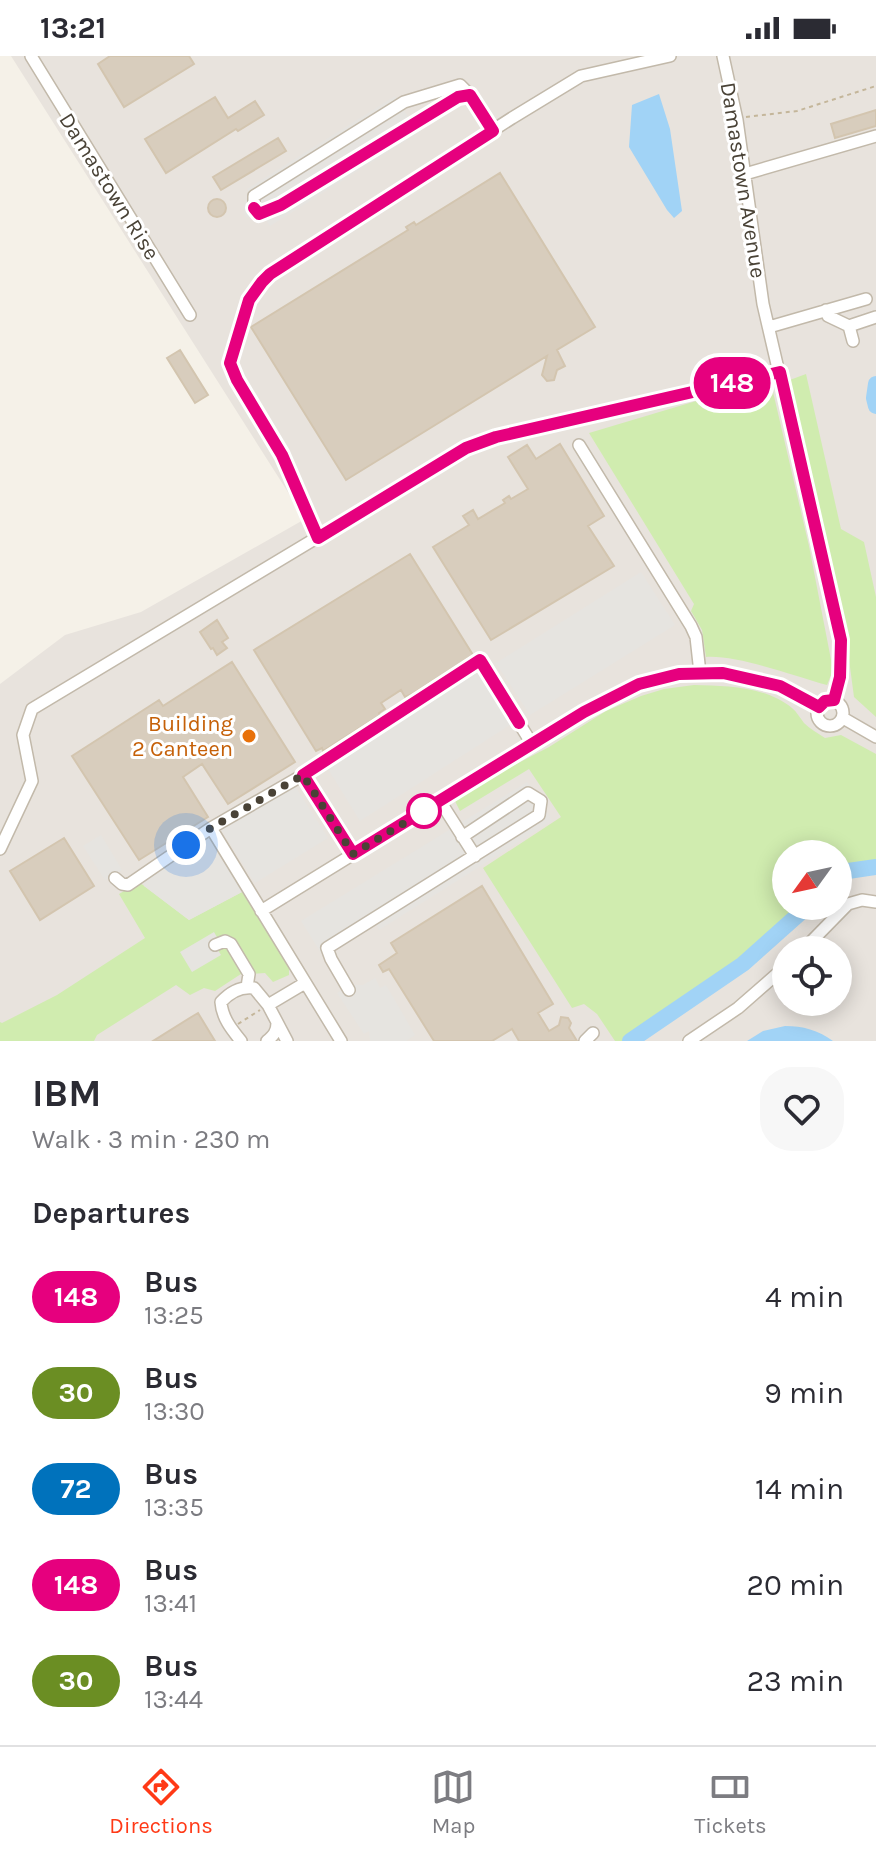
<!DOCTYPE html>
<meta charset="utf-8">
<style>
body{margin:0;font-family:Karla,sans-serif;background:#f7f7f7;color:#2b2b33;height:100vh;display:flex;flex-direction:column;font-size:30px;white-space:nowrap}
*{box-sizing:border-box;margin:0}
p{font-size:26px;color:#7c7c81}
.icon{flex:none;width:44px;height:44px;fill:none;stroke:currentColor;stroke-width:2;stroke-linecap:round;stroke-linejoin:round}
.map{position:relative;height:985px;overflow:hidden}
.drawer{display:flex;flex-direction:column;background:#fff;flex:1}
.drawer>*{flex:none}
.badge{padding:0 16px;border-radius:26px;font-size:28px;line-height:52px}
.needle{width:52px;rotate:237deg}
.tools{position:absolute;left:772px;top:784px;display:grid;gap:16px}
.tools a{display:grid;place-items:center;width:80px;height:80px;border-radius:50%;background:#fff;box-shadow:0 4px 20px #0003;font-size:40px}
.you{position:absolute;width:40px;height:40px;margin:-20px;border:6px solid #fff;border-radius:50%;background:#1a73e8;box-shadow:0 0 0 12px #1a73e833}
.map>.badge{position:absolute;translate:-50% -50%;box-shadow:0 0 0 4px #fff}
h2{padding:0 32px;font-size:30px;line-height:72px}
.round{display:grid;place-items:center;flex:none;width:84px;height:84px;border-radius:32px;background:#f7f7f7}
.head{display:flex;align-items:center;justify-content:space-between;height:136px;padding:0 32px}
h1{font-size:38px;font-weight:700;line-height:60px}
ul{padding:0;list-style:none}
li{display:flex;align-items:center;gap:24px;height:96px;padding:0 32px}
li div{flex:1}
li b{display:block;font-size:30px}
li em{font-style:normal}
li .badge{min-width:88px;font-weight:700;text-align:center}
.status{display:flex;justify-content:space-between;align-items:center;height:56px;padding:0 40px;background:#fff;direction:ltr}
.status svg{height:22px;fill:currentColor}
.dock{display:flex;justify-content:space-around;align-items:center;height:112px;border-top:2px solid #e1e1e2;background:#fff;font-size:22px;color:#7c7c81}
.dock a{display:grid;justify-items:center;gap:4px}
.dock .current{color:#ff3916}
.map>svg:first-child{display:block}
.industrial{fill:#e8e3dd;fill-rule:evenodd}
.green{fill:#d0ecaf}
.parking{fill:#e6e4e0}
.water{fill:#a1d3f6}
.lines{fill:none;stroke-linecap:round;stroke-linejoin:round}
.river{stroke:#a1d3f6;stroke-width:16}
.building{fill:#d8cdbd;stroke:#d3c5af;stroke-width:2}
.minor-casing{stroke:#c2b9aa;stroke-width:14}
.path{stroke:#c4b69a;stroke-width:2;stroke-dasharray:4 4;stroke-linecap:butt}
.minor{stroke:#fff;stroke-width:11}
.line-casing{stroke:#fff;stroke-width:18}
.line{stroke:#e6007e;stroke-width:12}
.walk{stroke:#494236;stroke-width:8;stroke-dasharray:0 14.4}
.food-dot{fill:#e8710a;stroke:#fff;stroke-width:3}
.stop-dot{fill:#fff;stroke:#e6007e;stroke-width:4}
.labels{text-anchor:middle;stroke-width:6;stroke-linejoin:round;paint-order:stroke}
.street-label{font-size:22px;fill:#494236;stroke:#fff}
.food-label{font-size:22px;fill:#c56008;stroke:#fff;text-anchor:end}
</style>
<div class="status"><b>13:21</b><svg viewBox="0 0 49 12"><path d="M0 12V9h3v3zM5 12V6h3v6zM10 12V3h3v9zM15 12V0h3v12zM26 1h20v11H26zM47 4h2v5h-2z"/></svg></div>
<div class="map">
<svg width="876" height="985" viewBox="0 0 876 985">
<rect width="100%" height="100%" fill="#f5f1e8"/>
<path class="industrial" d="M11,0H876V985H0V628L65,579L141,556L305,463ZM786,798H838V850H786ZM786,894H838V946H786Z"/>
<path class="green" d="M806,318L841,473L864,486L876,541V661L854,641L846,581L787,325Z
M770,323L809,490L833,614L827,629C795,620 738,599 706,601L702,574L691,555L694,548L589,377Z
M694,629C726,630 765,630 792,652C797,656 800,662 804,667C810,673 818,677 825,682L841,679L876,698V811L848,815L838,823V798H786V850H808L743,908L630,985H615L597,958L584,948L572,952L483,812L561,761L529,713L460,755L453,741L549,691L606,655L641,640L664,633Z
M139,826L189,864L242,836L289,911V919L273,926L265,917L249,918L244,916L215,935L204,932L190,939L176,929L97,979L94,985H0V966L2,967L57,939L145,882L119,838Z"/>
<path class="parking" d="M395,40L418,77L270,170L266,164L255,165L245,160L243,151L250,139L247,133Z
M641,516L675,569L530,659L496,607Z
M479,614L513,667L360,765L325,708Z
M527,726L541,745L552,765L379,874L375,867L334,893L331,903L326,905L301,865Z
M293,727L328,782L255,827L220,772Z
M207,774L242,836L189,864L144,830L145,817Z
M101,779L122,814L105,824L83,790Z
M214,876L218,883L215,889L221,899L192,916L180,896Z
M375,922L380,932L386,929L415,979L406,985H370L369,975L364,978L337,937L350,929H363Z"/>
<path class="water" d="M659,38L670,73L682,155L674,162L667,154L629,91L632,49Z
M785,970C803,970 818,974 833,985H747L763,975Z"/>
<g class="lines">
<path class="river" d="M876,328L874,342L876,350
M838,823L848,815L876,811
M630,985L743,908L808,850"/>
</g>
<path class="building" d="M110,0H189L194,8L124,51L98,8Z
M215,41L228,62L255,45L264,59L238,75L236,73L166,117L145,83Z
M876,54V70L835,82L831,68Z
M278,82L286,95L221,134L213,121Z
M500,117L595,271L557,294L565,310L557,314L554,324L547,325L542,319L547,300L346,424L251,271L408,174L406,171L414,166L416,169Z
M208 152a9 9 0 1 1 18 0a9 9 0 1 1-18 0Z
M180,294L208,339L195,347L167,302Z
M560,388L604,460L588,470L614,510L491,584L433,491L469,469L463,460L473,454L478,463L505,447L503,444L509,440L511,443L528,433L508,401L527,389L536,403Z
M410,498L473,599L412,638L405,641L401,634L381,647L385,653L379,657L380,659L323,695L322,692L316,695L254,594Z
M217,564L228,582L222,586L227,592L217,599L213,592L211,593L200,576Z
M232,606L295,706L228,748L202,708L183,721L208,761L139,804L72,700L159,644L163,650Z
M64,782L94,830L40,864L10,815Z
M482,830L553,948L538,957L549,975L559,969L561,961L568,962L571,967L569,972L577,985H519L512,973L492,985H434L389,913L383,916L379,909L397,897L391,887Z
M198,957L215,985H153L193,960Z"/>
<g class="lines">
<defs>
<path id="minor" d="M31,0L190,259
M723,0L737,64L763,248L841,584L840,621L834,644
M470,39L460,29L404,46L254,140V152L259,158L281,149L458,41L470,39L493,75
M745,118L876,80
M826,254L828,260L849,270L853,285
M849,270L876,261
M769,271L866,243
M579,389L691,570L696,581L700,617
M318,482L282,399L237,324L230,307L249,244L262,226L270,218L512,62L581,20L670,0
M817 657a13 13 0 1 1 26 0a13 13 0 1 1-26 0Z
M843,662L876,681
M303,719L353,798
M440,745L475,800
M211,772L341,985
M0,793L32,725L23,679L32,653L466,392L496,381L780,316
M115,822L122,828L128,829L211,772L303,719L480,604L532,688
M261,855L532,688L617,638L639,628L679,618L723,617L780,630L819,651
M215,889L225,885L231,888L249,918L247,931
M803,894L848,848L862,844L876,846
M349,934L331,903L327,892L539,759L541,745L528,737L462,781
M241,985C232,974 222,962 221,946C230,936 240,930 254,932L268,949
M267,985C273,980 277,976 277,967
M287,985L268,949L305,927
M585,985L593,977
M689,985L738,952L786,910"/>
</defs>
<use href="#minor" class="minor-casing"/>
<path class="path" d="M746,61L797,55L876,30
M238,968L260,954"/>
<use href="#minor" class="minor"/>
</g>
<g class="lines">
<defs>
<path id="line" d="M254,152L259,158L281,149L458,41L470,39L493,75L270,218L262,226L249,244L230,307L237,324L282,399L318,482L466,392L496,381L780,316L841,584L840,621L834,644L825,645L819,651L780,630L723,617L679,618L639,628L584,656L353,798L303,719L480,604L519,667"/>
</defs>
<use href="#line" class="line-casing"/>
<use href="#line" class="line"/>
<path class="walk" d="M186,789L211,772L303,719L353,798L424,755"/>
</g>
<circle class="food-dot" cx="249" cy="680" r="8"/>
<circle class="stop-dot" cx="424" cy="755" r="16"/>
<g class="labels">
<g class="street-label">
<text transform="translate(744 124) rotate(81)" y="8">Damastown Avenue</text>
<text transform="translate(110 130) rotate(58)" y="8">Damastown Rise</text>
</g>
<g class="food-label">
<text x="233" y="675">Building<tspan x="233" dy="25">2 Canteen</tspan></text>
</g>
</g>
</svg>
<div class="tools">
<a><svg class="needle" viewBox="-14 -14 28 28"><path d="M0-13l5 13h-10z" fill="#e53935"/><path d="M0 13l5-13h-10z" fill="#7c7c81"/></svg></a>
<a><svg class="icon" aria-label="locate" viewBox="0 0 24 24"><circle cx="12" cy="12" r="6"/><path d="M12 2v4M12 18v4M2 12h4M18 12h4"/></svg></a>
</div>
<div class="you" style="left:186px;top:789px"></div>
<b class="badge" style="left:732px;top:327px;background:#e6007e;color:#fff">148</b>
</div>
<section class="drawer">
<div class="head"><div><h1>IBM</h1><p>Walk · 3 min · 230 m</p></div><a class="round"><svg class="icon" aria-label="heart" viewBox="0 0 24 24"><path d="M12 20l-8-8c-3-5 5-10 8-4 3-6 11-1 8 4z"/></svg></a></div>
<h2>Departures</h2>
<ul>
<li><span class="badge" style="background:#e6007e;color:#fff">148</span><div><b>Bus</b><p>13:25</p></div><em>4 min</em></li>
<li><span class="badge" style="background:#6b8e23;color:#fff">30</span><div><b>Bus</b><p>13:30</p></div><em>9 min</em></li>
<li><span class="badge" style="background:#0072bc;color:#fff">72</span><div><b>Bus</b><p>13:35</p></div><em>14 min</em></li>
<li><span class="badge" style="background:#e6007e;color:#fff">148</span><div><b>Bus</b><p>13:41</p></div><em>20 min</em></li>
<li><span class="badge" style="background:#6b8e23;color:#fff">30</span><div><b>Bus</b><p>13:44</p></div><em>23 min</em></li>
</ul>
</section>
<nav class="dock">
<a class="current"><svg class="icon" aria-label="directions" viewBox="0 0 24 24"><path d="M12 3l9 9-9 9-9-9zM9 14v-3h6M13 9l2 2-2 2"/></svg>Directions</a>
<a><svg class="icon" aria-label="map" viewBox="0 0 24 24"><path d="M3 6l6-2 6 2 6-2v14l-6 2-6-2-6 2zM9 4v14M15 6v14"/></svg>Map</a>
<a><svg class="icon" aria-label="tickets" viewBox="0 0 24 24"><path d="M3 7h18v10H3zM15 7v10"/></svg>Tickets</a>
</nav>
